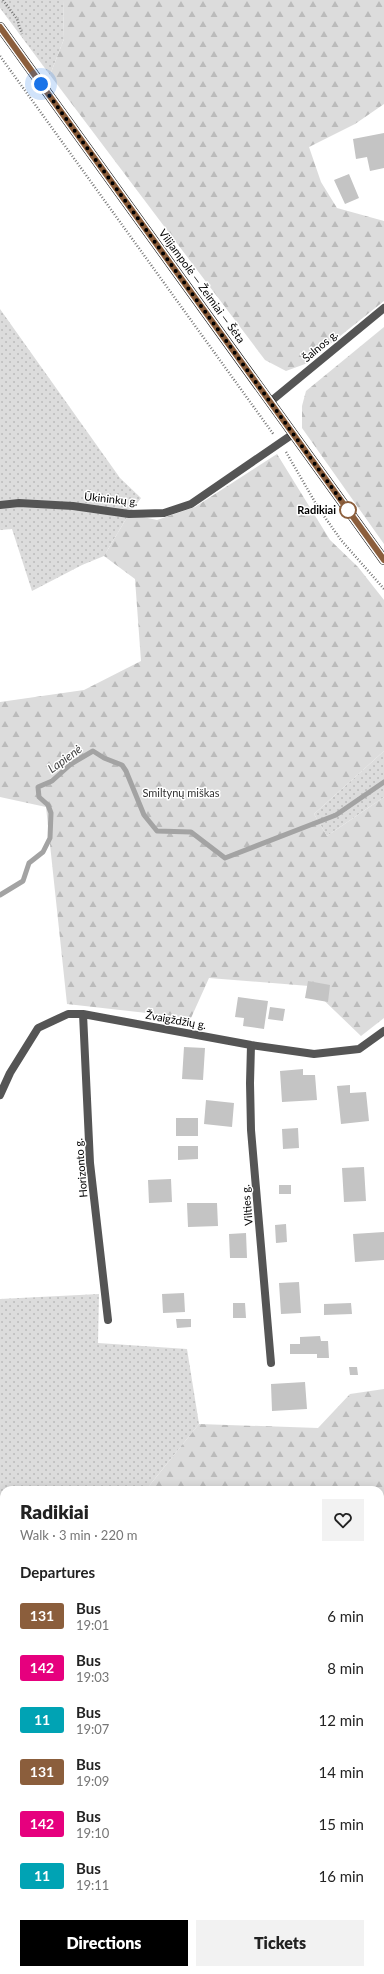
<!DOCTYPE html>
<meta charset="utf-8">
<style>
body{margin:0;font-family:Lato,sans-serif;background:#f2f2f2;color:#222;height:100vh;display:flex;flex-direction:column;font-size:15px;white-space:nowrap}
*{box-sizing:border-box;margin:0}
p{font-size:13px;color:#767676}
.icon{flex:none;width:22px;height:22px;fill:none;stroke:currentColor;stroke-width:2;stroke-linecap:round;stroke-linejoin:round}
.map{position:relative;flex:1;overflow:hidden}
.panel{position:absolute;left:0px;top:1486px;width:384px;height:488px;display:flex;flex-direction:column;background:#fff;border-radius:12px 12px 0 0;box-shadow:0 2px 10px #0003}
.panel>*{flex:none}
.badge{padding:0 8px;border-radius:3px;font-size:14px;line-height:26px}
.you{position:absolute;width:20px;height:20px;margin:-10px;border:3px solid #fff;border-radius:50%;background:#1a73e8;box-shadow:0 0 0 6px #1a73e833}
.map>.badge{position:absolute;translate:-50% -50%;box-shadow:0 0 0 2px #fff}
h2{padding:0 20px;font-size:15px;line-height:36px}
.round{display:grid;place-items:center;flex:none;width:42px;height:42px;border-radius:0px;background:#f2f2f2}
.headline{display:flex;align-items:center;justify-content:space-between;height:68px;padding:0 20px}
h1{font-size:19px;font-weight:800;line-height:30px}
.cta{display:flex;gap:8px;margin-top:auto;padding:8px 20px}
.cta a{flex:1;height:46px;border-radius:0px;background:#000;color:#fff;font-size:16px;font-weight:800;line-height:46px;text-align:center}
.cta a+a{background:#f2f2f2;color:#222}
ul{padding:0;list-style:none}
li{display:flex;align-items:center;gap:12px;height:52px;padding:0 20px}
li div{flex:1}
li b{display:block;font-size:15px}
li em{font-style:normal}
li .badge{min-width:44px;font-weight:700;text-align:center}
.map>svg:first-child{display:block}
.grass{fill:url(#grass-dots)}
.forest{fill:url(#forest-firs)}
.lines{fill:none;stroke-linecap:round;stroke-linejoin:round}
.stream{stroke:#a3a3a3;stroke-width:5}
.building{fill:#c4c4c4}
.path{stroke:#777;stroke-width:2.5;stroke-dasharray:1 2;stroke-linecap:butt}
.minor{stroke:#555;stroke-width:8}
.primary{stroke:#000;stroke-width:10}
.line-casing{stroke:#fff;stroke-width:9}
.line{stroke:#8b5e3c;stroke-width:6}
.walk{stroke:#000;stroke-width:4;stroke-dasharray:0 7.2}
.stop-dot{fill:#fff;stroke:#8b5e3c;stroke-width:2}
.labels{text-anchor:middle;stroke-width:3;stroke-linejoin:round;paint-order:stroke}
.street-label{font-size:11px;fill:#000;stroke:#fff}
.stop-label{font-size:11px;font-weight:bold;fill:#000;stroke:#fff;text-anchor:end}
.park-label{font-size:11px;fill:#333;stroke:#fff}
.water-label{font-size:12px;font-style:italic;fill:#444;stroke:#fff}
</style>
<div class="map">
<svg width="384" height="1974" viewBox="0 0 384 1974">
<defs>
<pattern id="grass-dots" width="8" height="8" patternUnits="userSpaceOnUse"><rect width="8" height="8" fill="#dcdcdc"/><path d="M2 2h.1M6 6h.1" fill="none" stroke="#bbb" stroke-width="1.8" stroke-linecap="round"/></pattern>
<pattern id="forest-firs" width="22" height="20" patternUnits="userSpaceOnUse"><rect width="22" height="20" fill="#dcdcdc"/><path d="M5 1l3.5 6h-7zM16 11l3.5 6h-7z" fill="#bbb"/></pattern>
</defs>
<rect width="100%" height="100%" fill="#fff"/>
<path class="grass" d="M0,0H63L64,39L50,75L0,8Z
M0,309L120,478L141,498L129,514L104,556L82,565L32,591L12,529L0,530Z
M384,751V797L327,836L314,814Z
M99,1294L98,1343L187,1349L199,1424L149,1486V1490H4V1581L0,1573V1299Z
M0,1738L4,1740V1930L0,1929Z
M36,1970H199L198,1974H34Z"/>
<path class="forest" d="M63,0H384V104L355,124L309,147L321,182L337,208L384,221V301L305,364L286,371L265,360L50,75L64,39Z
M384,327V544L302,428V406L306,391Z
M277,454L330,540L358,567L384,600V751L314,814L327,836L384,797V1018L361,1036L309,986L209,978L191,1018L67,1004L46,807L0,797V702L84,690L141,661L135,579L104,556L129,514L157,520L195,507Z
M384,1389V1974H198L199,1970H380V1490H149V1486L199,1424L318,1428L350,1394Z"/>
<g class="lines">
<path class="stream" d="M0,895L23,881L29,863L43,852L50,838L51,813L48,805L39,797L38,787L52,781L71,764L93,751L104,758L122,765L126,771L144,815L157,831L191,832L225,858L336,815L384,782
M380,1818L384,1815"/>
</g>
<path class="building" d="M384,133V168L370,171L367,157L356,159L353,139Z
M349,174L359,198L345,204L334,180Z
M308,981L330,985L328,1002L305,998Z
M238,997L268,1001L264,1029L243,1026L244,1018L235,1017Z
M270,1007L285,1009L283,1021L268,1019Z
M184,1047L205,1048L203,1080L182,1079Z
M303,1069V1075H315L317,1100L282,1102L280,1071Z
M350,1085V1093L366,1092L369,1121L341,1124L337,1086Z
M206,1100L234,1103L232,1127L204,1124Z
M176,1118H198V1136H176Z
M298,1128L299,1148L283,1149L282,1129Z
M178,1146H198V1159L178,1160Z
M364,1167L366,1201L344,1202L342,1168Z
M171,1179L172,1202L149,1203L148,1180Z
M279,1185H291V1194H279Z
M187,1203H217L218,1226L188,1227Z
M286,1224L287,1242L276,1243L275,1225Z
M384,1232V1260L355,1262L353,1234Z
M246,1233L247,1258H230L229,1234Z
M299,1282L301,1313L281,1314L279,1283Z
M184,1293L185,1312L163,1313L162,1294Z
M233,1303H245L246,1318H233Z
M351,1303L352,1314L324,1315V1304Z
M176,1319H191V1327L177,1328Z
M320,1336L321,1341H328L329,1358H317V1354H290V1344H300V1337Z
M349,1367H357L358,1375H350Z
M305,1382L307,1409L272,1411L271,1384Z"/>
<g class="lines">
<path class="path" d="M3,0L17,19L22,34
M0,56L274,435
M286,452L319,509L341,540L384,589"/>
<path class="minor" d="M270,402L384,308
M0,505L19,503L73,506L129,514L164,513L191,504L293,434
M83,1014L90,1163L108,1320
M251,1045L250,1083L251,1130L271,1363
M0,1095L10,1073L38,1028L68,1014H83L251,1045L314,1054L359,1049L384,1031"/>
<path class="primary" d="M0,27L384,560"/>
</g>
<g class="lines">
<defs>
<path id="line" d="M0,27L384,560"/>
</defs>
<use href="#line" class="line-casing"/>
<use href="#line" class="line"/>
<path class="walk" d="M41,84L348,510"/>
</g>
<circle class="stop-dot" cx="348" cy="510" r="8"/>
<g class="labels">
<g class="street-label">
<text transform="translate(202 286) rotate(54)" y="4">Vilijampolė — Žeimiai — Šėta</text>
<text transform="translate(320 346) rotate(-40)" y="4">Šalnos g.</text>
<text transform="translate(111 499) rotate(6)" y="4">Ūkininkų g.</text>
<text transform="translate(176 1020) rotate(10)" y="4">Žvaigždžių g.</text>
<text transform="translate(81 1168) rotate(-95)" y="4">Horizonto g.</text>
<text transform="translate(247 1205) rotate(-95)" y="4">Vilties g.</text>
</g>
<g class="stop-label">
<text x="336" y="514">Radikiai</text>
</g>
<g class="park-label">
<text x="181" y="797">Smiltynų miškas</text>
</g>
<g class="water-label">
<text transform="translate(65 759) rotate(-36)" y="4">Lapienė</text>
</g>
</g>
</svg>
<div class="you" style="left:41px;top:84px"></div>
<section class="panel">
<div class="headline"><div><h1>Radikiai</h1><p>Walk · 3 min · 220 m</p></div><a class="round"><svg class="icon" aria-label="heart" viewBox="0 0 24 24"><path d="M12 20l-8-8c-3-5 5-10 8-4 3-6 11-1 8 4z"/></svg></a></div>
<h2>Departures</h2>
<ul>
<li><span class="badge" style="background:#8b5e3c;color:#fff">131</span><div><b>Bus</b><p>19:01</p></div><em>6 min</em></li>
<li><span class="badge" style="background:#e6007e;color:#fff">142</span><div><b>Bus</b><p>19:03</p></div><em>8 min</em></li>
<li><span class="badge" style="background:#00a3b4;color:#fff">11</span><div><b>Bus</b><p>19:07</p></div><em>12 min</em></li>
<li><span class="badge" style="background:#8b5e3c;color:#fff">131</span><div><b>Bus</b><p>19:09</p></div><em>14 min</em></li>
<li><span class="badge" style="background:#e6007e;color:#fff">142</span><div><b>Bus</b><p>19:10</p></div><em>15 min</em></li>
<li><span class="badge" style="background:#00a3b4;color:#fff">11</span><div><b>Bus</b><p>19:11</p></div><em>16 min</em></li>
</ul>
<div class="cta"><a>Directions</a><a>Tickets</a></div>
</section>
</div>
